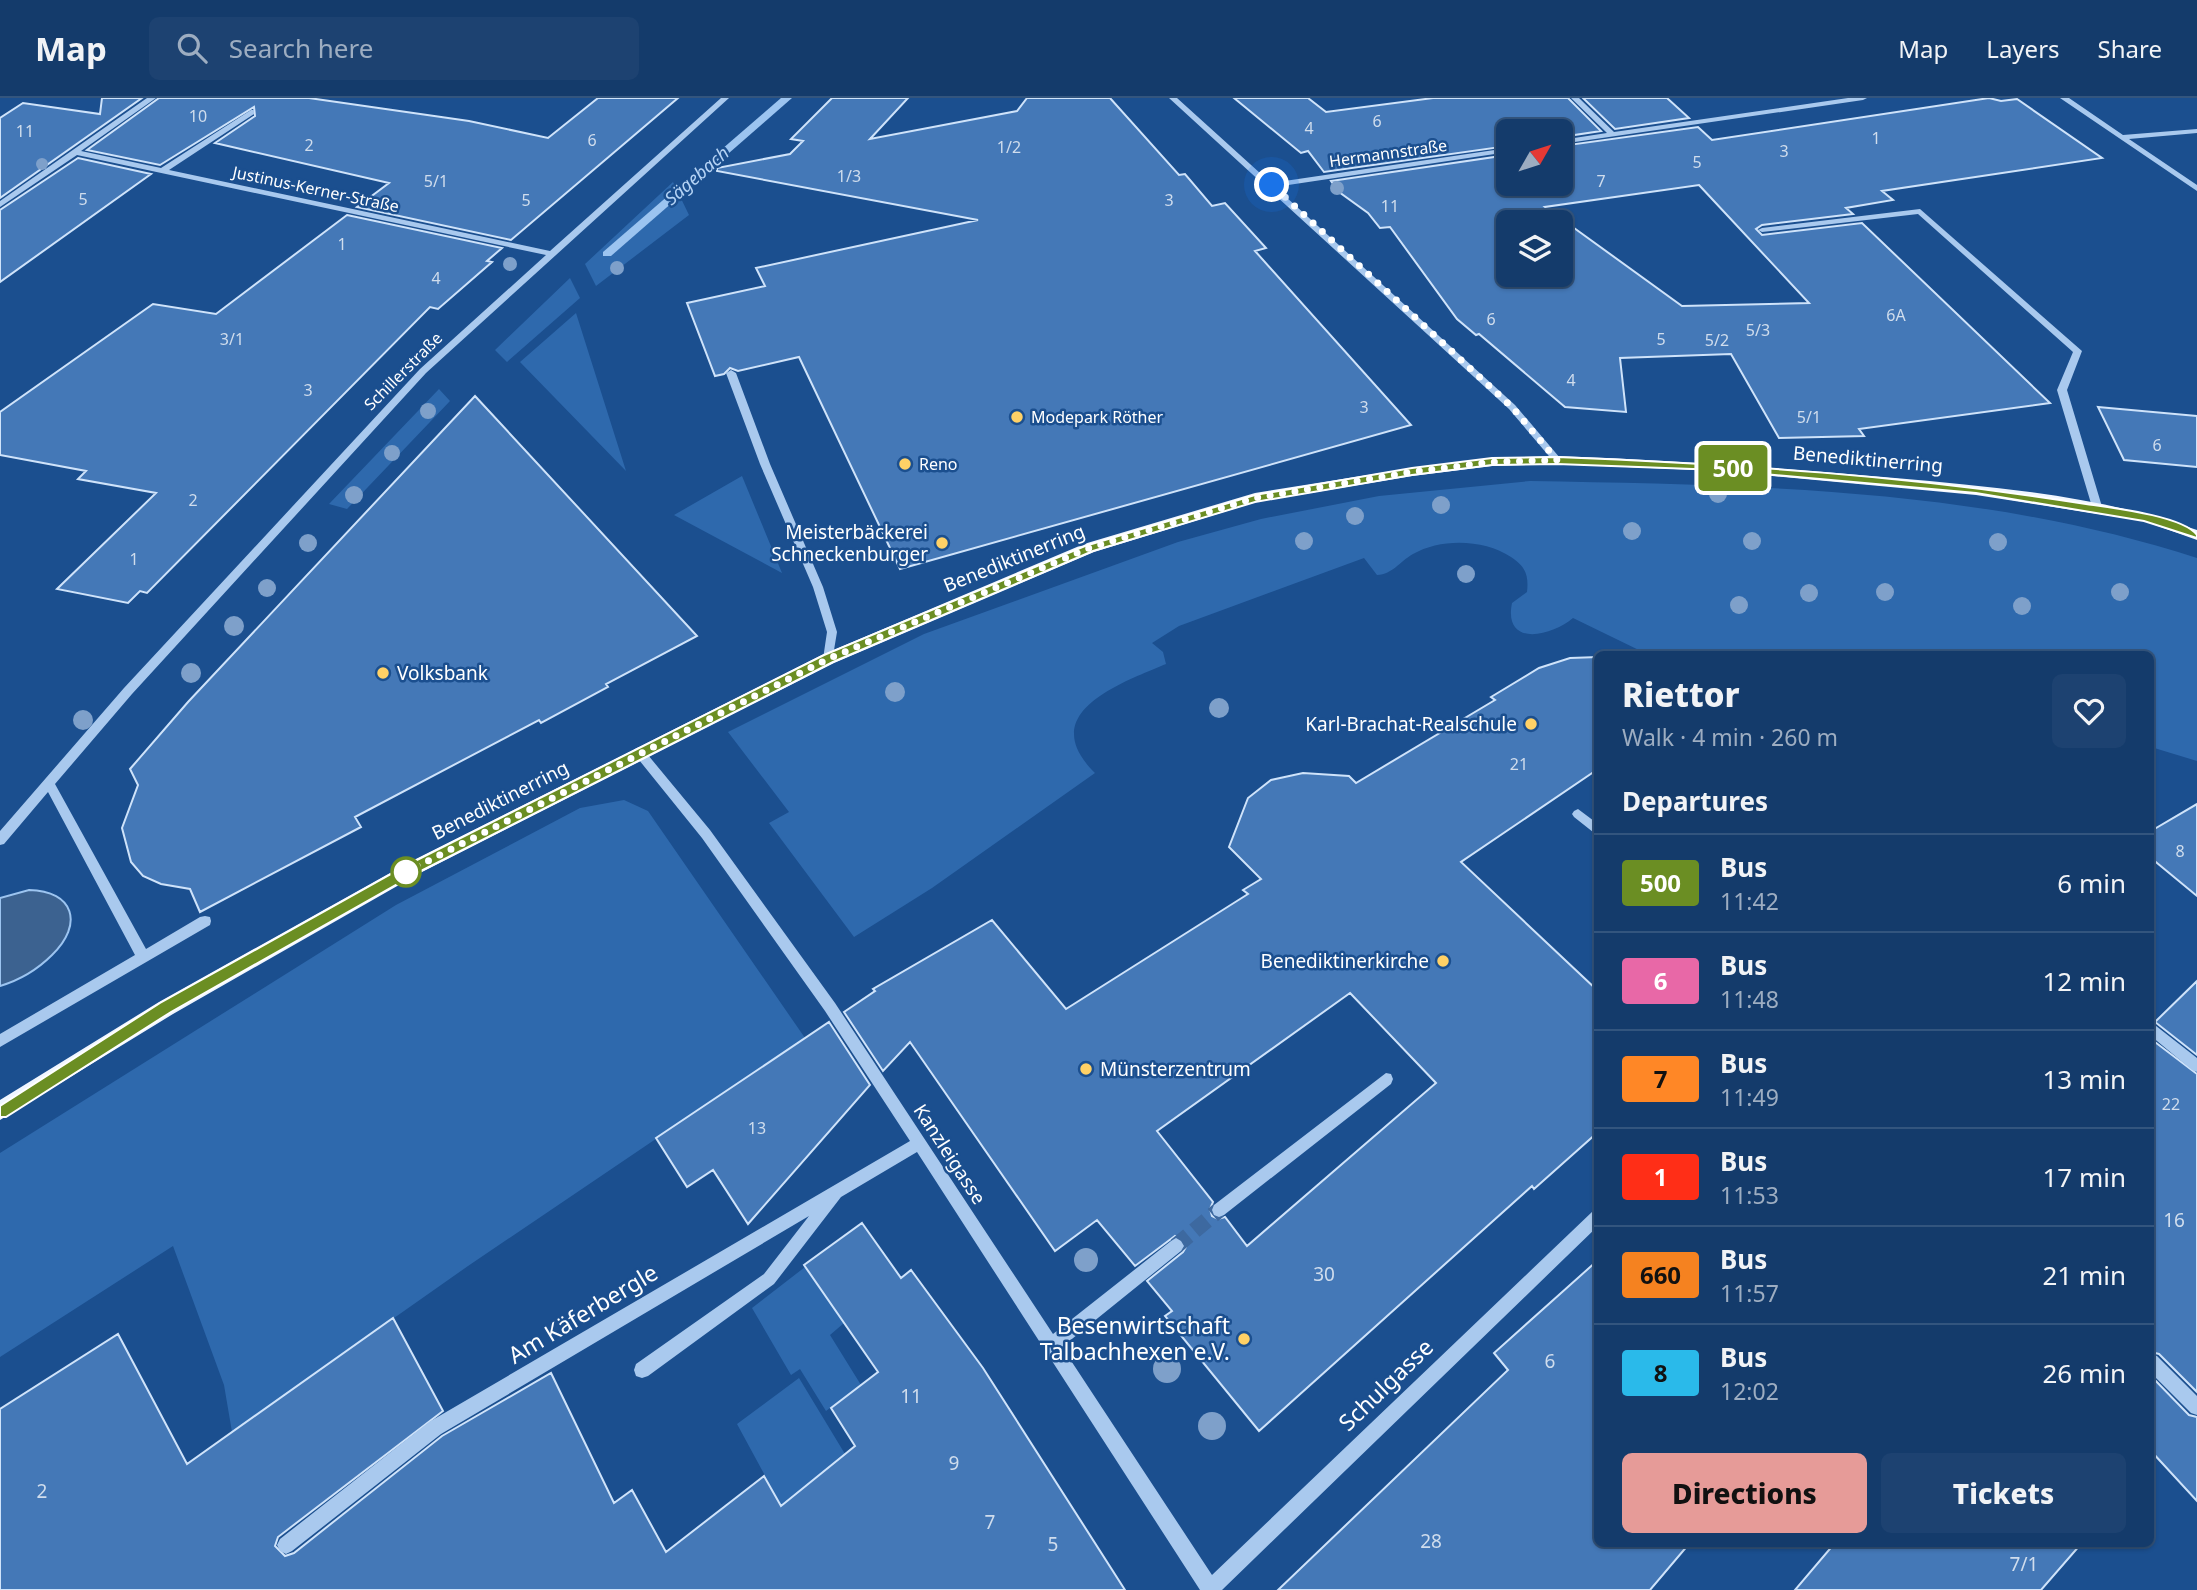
<!DOCTYPE html>
<meta charset="utf-8">
<style>
body{margin:0;font-family:"Noto Sans",sans-serif;background:#1d4271;color:#f1f3f6;height:100vh;display:flex;flex-direction:column;font-size:26px;white-space:nowrap}
*{box-sizing:border-box;margin:0}
p{font-size:23px;color:#9dadc1}
.icon{flex:none;width:38px;height:38px;fill:none;stroke:currentColor;stroke-width:2;stroke-linecap:round;stroke-linejoin:round}
.map{position:relative;flex:1;overflow:hidden}
.sheet{position:absolute;left:1594px;top:553px;width:560px;height:896px;display:flex;flex-direction:column;background:#143b6b;border-radius:10px;box-shadow:0 2px 5px #0004,0 0 0 2px #33557e}
.sheet>*{flex:none}
.badge{padding:0 14px;border-radius:5px;font-size:24px;line-height:46px}
.needle{width:46px;rotate:51deg}
.controls{position:absolute;left:1496px;top:21px;display:grid;gap:14px}
.controls a{display:grid;place-items:center;width:77px;height:77px;border-radius:10px;background:#143b6b;box-shadow:0 2px 5px #0004,0 0 0 2px #33557e;font-size:35px}
.you{position:absolute;width:35px;height:35px;margin:-18px;border:5px solid #fff;border-radius:50%;background:#1a73e8;box-shadow:0 0 0 10px #1a73e833}
.map>.badge{position:absolute;translate:-50% -50%;box-shadow:0 0 0 4px #fff}
h2{padding:0 28px;font-size:26px;line-height:63px}
.round{display:grid;place-items:center;flex:none;width:74px;height:74px;border-radius:10px;background:#1d4271}
.head{display:flex;align-items:center;justify-content:space-between;height:119px;padding:0 28px}
h1{font-size:33px;font-weight:800;line-height:52px}
.cta{display:flex;gap:14px;margin-top:auto;padding:14px 28px}
.cta a{flex:1;height:80px;border-radius:10px;background:#e69b98;color:#111;font-size:28px;font-weight:800;line-height:80px;text-align:center}
.cta a+a{background:#1d4271;color:#f1f3f6}
ul{padding:0;list-style:none}
li{display:flex;align-items:center;gap:21px;height:98px;padding:0 28px;border-top:2px solid #33557e}
li div{flex:1}
li b{display:block;font-size:26px}
li em{font-style:normal}
li .badge{min-width:77px;font-weight:700;text-align:center}
header{display:flex;align-items:center;gap:42px;box-sizing:border-box;height:98px;padding:0 35px;background:#143b6b;border-bottom:2px solid #33557e}
header strong{font-size:33px}
nav{display:flex;gap:38px;margin-inline-start:auto;font-size:24px}
.search{width:490px;height:63px;background:#1d4271;display:flex;align-items:center;gap:18px;box-sizing:border-box;padding:0 24px;border-radius:10px;color:#9dadc1;font-size:26px}
.map>svg:first-child{display:block}
.green{fill:#2e69ad}
.water{fill:#3c6290;stroke:#9cc4f0;stroke-width:2}
.lines{fill:none;stroke-linecap:round;stroke-linejoin:round}
.stream{fill:#9cc4f0;fill-rule:evenodd}
.building{fill:#4478b7;stroke:#cfe3fa;stroke-width:2;fill-rule:evenodd}
.minor-tunnel{stroke:#3d69a0;stroke-width:16;stroke-dasharray:16 8;stroke-linecap:butt}
.minor{fill:#a9c9ee;fill-rule:evenodd}
.major{fill:#f0f6ff;fill-rule:evenodd}
.tree{fill:#7ea0ca}
.line{fill:#6b8e23;stroke:#fff;stroke-width:2}
.walk{stroke:#fff;stroke-width:7;stroke-dasharray:0 12.6}
.poi-dot{fill:#ffd166;stroke:#1b4f8f;stroke-width:2.5}
.stop-dot{fill:#fff;stroke:#6b8e23;stroke-width:3.5}
.labels{text-anchor:middle;stroke-width:5;stroke-linejoin:round;paint-order:stroke}
.number-label{font-size:16px;fill:#d0dded}
.far-street-label{font-size:16px;fill:#fff;stroke:#1b4f8f}
.far-poi-label{font-size:16px;fill:#fff;stroke:#1b4f8f;text-anchor:start}
.far-water-label{font-size:18px;font-style:italic;fill:#b5d3f5;stroke:#1b4f8f}
.street-label{font-size:19px;fill:#fff;stroke:#1b4f8f}
.poi-label{font-size:19px;fill:#fff;stroke:#1b4f8f;text-anchor:end}
.near-number-label{font-size:19px;fill:#d0dded}
.near-street-label{font-size:23px;fill:#fff;stroke:#1b4f8f}
.near-poi-label{font-size:23px;fill:#fff;stroke:#1b4f8f;text-anchor:end}
</style>
<header>
<strong>Map</strong>
<div class="search"><svg class="icon" aria-label="search" viewBox="0 0 24 24"><circle cx="10" cy="10" r="6"/><path d="M15 15l6 6"/></svg>Search here</div>
<nav><a>Map</a><a>Layers</a><a>Share</a></nav>
</header>
<div class="map">
<svg width="2197" height="1492" viewBox="0 0 2197 1492">
<rect width="100%" height="100%" fill="#1b4f8f"/>
<path class="green" d="M673,84L689,117L596,188L585,166Z
M570,180L580,200L507,264L495,252Z
M576,215L626,373L520,264Z
M439,291L450,303L347,411L329,406Z
M742,378L782,475L674,417Z
M1530,383C1755,387 1981,390 2197,460V663L2151,649V556H1647L1573,520C1552,538 1503,550 1512,505L1527,494C1529,477 1525,468 1511,459C1484,441 1441,440 1413,456C1399,464 1393,476 1377,477L1364,460L1179,528L1152,545L1163,554L1166,566C1121,585 1034,615 1095,675L932,790L854,839L769,725L789,714L728,634L924,536L1178,444L1261,421L1379,398Z
M624,702L648,713L805,940L468,1168L232,1334L224,1287L173,1148L0,1259V1055L396,807L580,710Z
M805,1169L844,1225L830,1237L861,1287L826,1313L800,1271L791,1277L752,1210Z
M799,1280L845,1356L795,1433L737,1326Z"/>
<path class="water" d="M29,792C74,793 84,826 52,857C37,872 20,882 0,888V800Z"/>
<g class="lines">
<path class="stream" d="M781,0H792L611,158H603V154Z"/>
</g>
<path class="building" d="M102,0H142L0,100V20L23,5L100,16Z
M159,0H309L469,23L548,40L598,0H678L511,142L357,109L389,85L215,45L255,18L254,9L160,67L87,52Z
M832,0H908L870,41L1017,13L1027,0H1110L1179,77L1185,76L1212,108L1225,105L1266,150L1255,153L1411,327L900,471L799,259L738,273L730,270L724,276L715,278L687,205L765,188L756,170L978,122L717,73V70L790,56L803,43L791,41Z
M1234,0H1308L1326,14L1433,0H1568L1601,33L1561,39V33H1508V48L1324,74L1308,53L1301,55Z
M1583,0H1667L1689,20L1615,31Z
M1989,0L2001,3L2017,1L2102,60L1882,93L1893,102L1846,110L1853,116L1762,127L1756,131L1762,137L1862,125L2050,305L1859,331L1864,338L1779,340L1731,256L1620,260L1626,314L1565,309L1479,236L1476,237L1457,221L1390,129L1380,130L1368,115L1339,94L1331,83L1508,57V86H1561V48L1698,29L1712,42ZM1699,87L1809,205L1682,208L1545,109ZM1508,124H1561V177H1508Z
M78,60L151,76L0,184V112Z
M347,117L502,150L487,163L492,164L438,211L430,209L147,495L140,493L128,505L57,491L156,395L78,381L86,373L0,357V314L153,206L216,216Z
M475,298L697,538L606,586L608,589L541,625L539,622L355,719L361,729L200,814L190,791L161,786L143,778L131,764L122,730L138,687L130,671L188,604Z
M2098,309L2197,318V369L2124,362Z
M1598,559V671L1461,764L1598,893V1034L1534,1091L1532,1088L1259,1333L1165,1218L1172,1213L1147,1183L1183,1154L1186,1149L1183,1142L1175,1138L1135,1168L1097,1122L1055,1153L910,944L883,973L844,914L875,893L873,891L992,822L1066,911L1248,796L1243,792L1261,781L1229,749L1248,700L1271,682L1303,675L1349,678L1356,685L1495,602L1491,599L1539,570L1570,560ZM1350,895L1436,985L1247,1148L1225,1119L1218,1121L1212,1118L1210,1111L1213,1104L1157,1033Z
M2197,706V798L2151,760V733Z
M2197,883V957L2155,924Z
M829,924L870,987L748,1126L713,1072L687,1089L656,1040Z
M2151,941L2197,976V1294L2159,1256L2151,1254Z
M862,1125L901,1180L911,1172L983,1270L1125,1492H0V1311L118,1236L187,1366L393,1220L443,1313L278,1439L275,1448L285,1458L294,1455L442,1338L551,1275L614,1405L632,1392L666,1454L764,1378L781,1408L855,1348L831,1310L878,1274L804,1167Z
M1598,1162V1446H1689L1650,1492H1278L1508,1272L1494,1255Z
M2151,1278L2189,1317L2197,1319V1403L2151,1353Z
M1834,1446H2081L2041,1492H1795Z"/>
<g class="lines">
<path class="minor-tunnel" d="M1176,1148L1219,1112"/>
<path class="minor" d="M147,0H156L81,53L161,70L251,12H254V16L169,72L550,153L721,0H729L426,275L132,596L55,686L146,851L200,819L205,818L210,819L211,823L210,827L0,949V936L135,857L48,694L4,746L0,747V733L124,590L420,271L546,157L77,57L0,109V103Z
M1169,0H1177L1271,85L1508,50V54L1275,89L1515,307L1560,360V364H1554L1509,311Z
M1571,0H1579L1614,34L1848,0H1867L1863,2L1561,46V42L1607,35Z
M2060,0H2069L2123,37L2197,31V35L2129,41L2197,87V93Z
M1920,111L2082,253L2067,292L2103,412L2102,414L2098,415L2093,412L2057,292L2073,254L1918,116L1762,134L1758,132L1762,130Z
M731,272L736,275L770,366L823,489L837,534L832,564L828,565L823,561L827,534L813,489L760,366L726,275Z
M639,649L643,651L710,732L835,905L1053,1236L1171,1143L1176,1140L1181,1143L1184,1148L1181,1153L1062,1249L1212,1477L1593,1113L1598,1111V1128L1222,1492H1200L917,1054L841,1099L774,1186L648,1278L642,1280L636,1278L634,1272L636,1266L764,1176L809,1118L441,1336L292,1453L286,1456L280,1453L277,1447L280,1441L429,1324L910,1043L825,913L702,740L635,657L633,654L635,651Z
M1578,711L1598,726V738L1574,719L1572,716L1574,713Z
M2151,924L2197,960V974L2192,972L2151,938Z
M1386,975L1391,976L1393,981L1391,986L1224,1117L1219,1119L1214,1117L1212,1112L1214,1107Z
M2151,1256L2157,1258L2197,1298V1317L2191,1315L2151,1275Z"/>
<path class="major" d="M1557,358C1670,362 1782,370 1895,380C1996,389 2101,398 2197,432V442L2144,423L1976,397L1720,373L1557,366L1492,368L1412,378L1256,404L1094,454L834,565L420,775L173,916L0,1022V1002L159,904L408,765L822,557L1084,446L1255,395L1412,370L1492,360Z"/>
</g>
<g class="tree">
<circle cx="42" cy="66" r="6"/>
<circle cx="1337" cy="90" r="7"/>
<circle cx="510" cy="166" r="7"/>
<circle cx="617" cy="170" r="7"/>
<circle cx="428" cy="313" r="8"/>
<circle cx="392" cy="355" r="8"/>
<circle cx="1718" cy="396" r="9"/>
<circle cx="354" cy="397" r="9"/>
<circle cx="1441" cy="407" r="9"/>
<circle cx="1355" cy="418" r="9"/>
<circle cx="1632" cy="433" r="9"/>
<circle cx="1304" cy="443" r="9"/>
<circle cx="1752" cy="443" r="9"/>
<circle cx="1998" cy="444" r="9"/>
<circle cx="308" cy="445" r="9"/>
<circle cx="1466" cy="476" r="9"/>
<circle cx="267" cy="490" r="9"/>
<circle cx="1885" cy="494" r="9"/>
<circle cx="2120" cy="494" r="9"/>
<circle cx="1809" cy="495" r="9"/>
<circle cx="1739" cy="507" r="9"/>
<circle cx="2022" cy="508" r="9"/>
<circle cx="234" cy="528" r="10"/>
<circle cx="191" cy="575" r="10"/>
<circle cx="895" cy="594" r="10"/>
<circle cx="1219" cy="610" r="10"/>
<circle cx="83" cy="622" r="10"/>
<circle cx="1086" cy="1162" r="12"/>
<circle cx="1167" cy="1271" r="14"/>
<circle cx="1212" cy="1328" r="14"/>
</g>
<path class="line" d="M1557,359C1734,366 1911,378 2086,406C2114,410 2183,418 2197,437V440L2144,423L1976,395L1720,372L1557,366L1492,367L1412,377L1255,404L1093,453L833,564L419,774L171,914L6,1019H0V1008L160,905L409,766L824,557L1085,448L1255,397L1412,370L1492,360Z"/>
<g class="lines">
<path class="walk" d="M406,774L828,561L1089,450L1255,400L1412,374L1492,364L1557,362L1512,309L1272,87"/>
</g>
<g class="poi-dot">
<circle cx="1017" cy="319" r="7"/>
<circle cx="905" cy="366" r="7"/>
<circle cx="942" cy="445" r="7"/>
<circle cx="383" cy="575" r="7"/>
<circle cx="1531" cy="626" r="7"/>
<circle cx="1443" cy="863" r="7"/>
<circle cx="1086" cy="971" r="7"/>
<circle cx="1244" cy="1241" r="7"/>
</g>
<circle class="stop-dot" cx="406" cy="774" r="14"/>
<g class="labels">
<g class="number-label">
<text x="198" y="24">10</text>
<text x="1377" y="29">6</text>
<text x="1309" y="36">4</text>
<text x="25" y="39">11</text>
<text x="1876" y="46">1</text>
<text x="592" y="48">6</text>
<text x="309" y="53">2</text>
<text x="1009" y="55">1/2</text>
<text x="1784" y="59">3</text>
<text x="1697" y="70">5</text>
<text x="849" y="84">1/3</text>
<text x="436" y="89">5/1</text>
<text x="1601" y="89">7</text>
<text x="83" y="107">5</text>
<text x="526" y="108">5</text>
<text x="1169" y="108">3</text>
<text x="1390" y="114">11</text>
<text x="342" y="152">1</text>
<text x="436" y="186">4</text>
<text x="1896" y="223">6A</text>
<text x="1491" y="227">6</text>
<text x="1758" y="238">5/3</text>
<text x="232" y="247">3/1</text>
<text x="1661" y="247">5</text>
<text x="1717" y="248">5/2</text>
<text x="1571" y="288">4</text>
<text x="308" y="298">3</text>
<text x="1364" y="315">3</text>
<text x="1809" y="325">5/1</text>
<text x="2157" y="353">6</text>
<text x="193" y="408">2</text>
<text x="134" y="467">1</text>
<text x="1519" y="672">21</text>
<text x="2180" y="759">8</text>
<text x="2171" y="1012">22</text>
<text x="757" y="1036">13</text>
</g>
<g class="far-street-label">
<text transform="translate(1388 55) rotate(-8)" y="6">Hermannstraße</text>
<text transform="translate(316 91) rotate(12)" y="6">Justinus-Kerner-Straße</text>
<text transform="translate(403 273) rotate(-45)" y="6">Schillerstraße</text>
</g>
<g class="far-poi-label">
<text x="1031" y="325">Modepark Röther</text>
<text x="919" y="372">Reno</text>
</g>
<g class="far-water-label">
<text transform="translate(697 78) rotate(-41)" y="6">Sägebach</text>
</g>
<g class="street-label">
<text transform="translate(1868 361) rotate(5)" y="7">Benediktinerring</text>
<text transform="translate(1014 460) rotate(-22)" y="7">Benediktinerring</text>
<text transform="translate(500 702) rotate(-27)" y="7">Benediktinerring</text>
<text transform="translate(950 1056) rotate(57)" y="7">Kanzleigasse</text>
</g>
<g class="poi-label">
<text x="928" y="441">Meisterbäckerei<tspan x="928" dy="22">Schneckenburger</tspan></text>
<text x="397" y="582" text-anchor="start">Volksbank</text>
<text x="1517" y="633">Karl-Brachat-Realschule</text>
<text x="1429" y="870">Benediktinerkirche</text>
<text x="1100" y="978" text-anchor="start">Münsterzentrum</text>
</g>
<g class="near-number-label">
<text x="2174" y="1129">16</text>
<text x="1324" y="1183">30</text>
<text x="1550" y="1270">6</text>
<text x="911" y="1305">11</text>
<text x="954" y="1372">9</text>
<text x="42" y="1400">2</text>
<text x="990" y="1431">7</text>
<text x="1431" y="1450">28</text>
<text x="1053" y="1453">5</text>
<text x="2024" y="1473">7/1</text>
</g>
<g class="near-street-label">
<text transform="translate(583 1216) rotate(-31)" y="8">Am Käferbergle</text>
<text transform="translate(1386 1287) rotate(-44)" y="8">Schulgasse</text>
</g>
<g class="near-poi-label">
<text x="1230" y="1236">Besenwirtschaft<tspan x="1230" dy="26">Talbachhexen e.V.</tspan></text>
</g>
</g>
</svg>
<div class="controls">
<a><svg class="needle" viewBox="-14 -14 28 28"><path d="M0-13l5 13h-10z" fill="#e53935"/><path d="M0 13l5-13h-10z" fill="#9dadc1"/></svg></a>
<a><svg class="icon" aria-label="layers" viewBox="0 0 24 24"><path d="M12 4l9 5-9 5-9-5zM3 14l9 5 9-5"/></svg></a>
</div>
<div class="you" style="left:1272px;top:87px"></div>
<b class="badge" style="left:1733px;top:370px;background:#6b8e23;color:#fff">500</b>
<section class="sheet">
<div class="head"><div><h1>Riettor</h1><p>Walk · 4 min · 260 m</p></div><a class="round"><svg class="icon" aria-label="heart" viewBox="0 0 24 24"><path d="M12 20l-8-8c-3-5 5-10 8-4 3-6 11-1 8 4z"/></svg></a></div>
<h2>Departures</h2>
<ul>
<li><span class="badge" style="background:#6b8e23;color:#fff">500</span><div><b>Bus</b><p>11:42</p></div><em>6 min</em></li>
<li><span class="badge" style="background:#e868a7;color:#fff">6</span><div><b>Bus</b><p>11:48</p></div><em>12 min</em></li>
<li><span class="badge" style="background:#ff8726;color:#111">7</span><div><b>Bus</b><p>11:49</p></div><em>13 min</em></li>
<li><span class="badge" style="background:#ff2e17;color:#fff">1</span><div><b>Bus</b><p>11:53</p></div><em>17 min</em></li>
<li><span class="badge" style="background:#f58220;color:#111">660</span><div><b>Bus</b><p>11:57</p></div><em>21 min</em></li>
<li><span class="badge" style="background:#2abaea;color:#111">8</span><div><b>Bus</b><p>12:02</p></div><em>26 min</em></li>
</ul>
<div class="cta"><a>Directions</a><a>Tickets</a></div>
</section>
</div>
